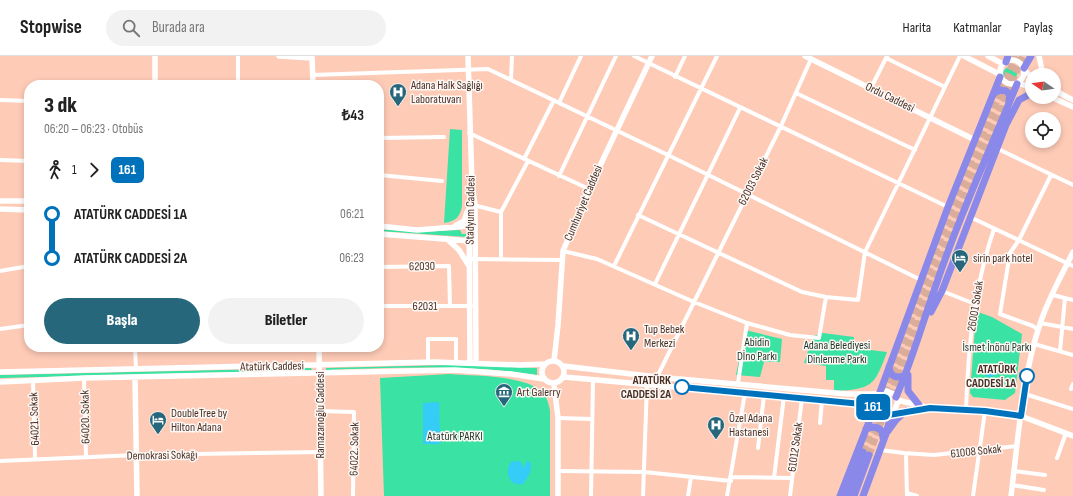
<!DOCTYPE html>
<html lang="tr">
<meta charset="utf-8">
<style>
body{margin:0;font-family:"Sofia Sans Condensed",sans-serif;background:#f2f2f2;color:#222;height:100vh;display:flex;flex-direction:column;font-size:15px;white-space:nowrap}
*{box-sizing:border-box;margin:0}
p{font-size:13px;color:#767676}
.icon{flex:none;width:22px;height:22px;fill:none;stroke:currentColor;stroke-width:2;stroke-linecap:round;stroke-linejoin:round}
.map{position:relative;flex:1;overflow:hidden}
.side{position:absolute;left:24px;top:24px;width:360px;height:272px;display:flex;flex-direction:column;background:#fff;border-radius:16px;box-shadow:0 2px 6px #0003}
.side>*{flex:none}
.badge{padding:0 8px;border-radius:6px;font-size:14px;line-height:26px}
.needle{width:26px;rotate:283deg}
.buttons{position:absolute;left:1025px;top:12px;display:grid;gap:8px}
.buttons a{display:grid;place-items:center;width:36px;height:36px;border-radius:50%;background:#fff;box-shadow:0 2px 6px #0003;font-size:20px}
.map>.badge{position:absolute;translate:-50% -50%;box-shadow:0 0 0 2px #fff}
.legs{display:flex;align-items:center;gap:6px;height:44px;padding:0 20px;font-size:13px}
.legs p{margin-inline-start:auto}
.summary{display:flex;align-items:center;justify-content:space-between;height:68px;padding:0 20px}
h1{font-size:22px;font-weight:800;line-height:30px}
.cta{display:flex;gap:8px;margin-top:auto;padding:8px 20px}
.cta a{flex:1;height:46px;border-radius:24px;background:#27677c;color:#fff;font-size:16px;font-weight:800;line-height:46px;text-align:center}
.cta a+a{background:#f2f2f2;color:#222}
ul{padding:0 20px;list-style:none}
li{display:flex;align-items:center;gap:14px;height:44px;font-size:15px}
li i{display:grid;place-items:center;width:6px;height:100%;margin:0 5px;background:currentColor}
li i::after{content:'';width:10px;height:10px;margin:-5px;border:3px solid;border-radius:50%;background:#fff}
li p{margin-inline-start:auto}
li:first-child i{background:linear-gradient(#0000 50%,currentColor 0)}
li:last-child i{background:linear-gradient(currentColor 50%,#0000 0)}
header{display:flex;align-items:center;gap:24px;box-sizing:border-box;height:56px;padding:0 20px;background:#fff;border-bottom:1px solid #e0e0e0}
header strong{font-size:19px}
nav{display:flex;gap:22px;margin-inline-start:auto;font-size:14px}
.search{width:280px;height:36px;background:#f2f2f2;display:flex;align-items:center;gap:10px;box-sizing:border-box;padding:0 14px;border-radius:22px;color:#767676;font-size:15px}
.map>svg:first-child{display:block}
.green{fill:#3ae2a3}
.water{fill:#36ccf8}
.lines{fill:none;stroke-linecap:round;stroke-linejoin:round}
.highway-tunnel{stroke:#daac9a;stroke-width:7;stroke-dasharray:7 3.5;stroke-linecap:butt}
.street{stroke:#fff;stroke-width:4}
.secondary{stroke:#fff;stroke-width:5.5}
.highway{stroke:#8a89e9;stroke-width:7}
.line-1-casing{stroke:#fff;stroke-width:9}
.line-1{stroke:#0072bc;stroke-width:6}
.stop-1-dot{fill:#fff;stroke:#0072bc;stroke-width:2}
.labels{text-anchor:middle;stroke-width:3;stroke-linejoin:round;paint-order:stroke}
.poi-label{font-size:12px;fill:#493026;stroke:#fef8f5;text-anchor:start}
.street-label{font-size:12px;fill:#493026;stroke:#fef8f5}
.park-label{font-size:12px;fill:#1c362a;stroke:#fef8f5}
.stop-label{font-size:12px;font-weight:bold;fill:#493026;stroke:#fef8f5;text-anchor:end}
</style>
<header>
<strong>Stopwise</strong>
<div class="search"><svg class="icon" aria-label="search" viewBox="0 0 24 24"><circle cx="10" cy="10" r="6"/><path d="M15 15l6 6"/></svg>Burada ara</div>
<nav><a>Harita</a><a>Katmanlar</a><a>Paylaş</a></nav>
</header>
<div class="map">
<svg width="1073" height="440" viewBox="0 0 1073 440">
<rect width="100%" height="100%" fill="#fecbb7"/>
<path class="green" d="M1003 18a7 7 0 1 1 14 0a7 7 0 1 1-14 0Z
M450,73L462,74V150C460,161 456,165 444,167Z
M379,173L417,176L460,174L462,178H466L467,181L379,175Z
M978,256L992,261L1022,278L1015,337L1005,344L973,341L970,337L976,259Z
M745,274L782,283L780,306H764L760,321L736,319Z
M823,277L854,281V292L887,296C874,331 872,333 834,335V324H826V310L804,307L813,280Z
M450,309L537,312V319C465,308 398,312 326,314V312Z
M311,312L312,314L0,322V319Z
M450,318C473,320 524,319 541,335C547,341 548,346 550,354V440H384L380,322Z
M876 347a8 8 0 1 1 16 0a8 8 0 1 1-16 0Z"/>
<path class="water" d="M984 315a6 6 0 1 1 12 0a6 6 0 1 1-12 0Z
M439,346L440,388H423V347Z
M518,405L521,406L523,412L527,405L530,406C533,414 528,421 523,428C509,431 504,416 511,406Z"/>
<g class="lines">
<path class="highway-tunnel" d="M863,396L951,154L1016,0
M869,399L957,155L1023,0"/>
<path class="street" d="M238,0V29
M634,0L948,151
M886,2L945,31
M312,19L488,13L670,100L921,224
M675,21L685,0
M511,24L512,0
M871,32L887,0
M796,37L915,94
M0,44L29,45
M559,47L581,0
M469,77L589,133
M379,82L444,81
M996,92L1073,129
M524,103L554,44
M0,104L29,105
M379,119L442,125
M559,120L616,0
M473,149L501,156V203
M501,156L528,105
M638,159L802,236L826,241L858,244L865,196L960,0
M970,161L1073,210
M563,195L597,203L694,246L747,267L790,279L819,282L826,241
M470,203L562,204
M614,210L717,0
M379,211L449,210L450,250
M0,215L29,210
M655,228L740,52
M942,235L975,248
M1053,239L1073,244
M379,250H471
M1040,267L1073,273
M0,273L29,269
M1038,274L1033,270L1000,258L1010,197L1019,184L1051,119
M1034,288L1073,299
M135,291L136,313
M1060,295L1065,242
M428,306V283H456V307
M657,321L781,70L811,3
M84,322L86,401
M33,324L35,402
M738,327L747,267
M1071,333L1073,328
M1025,338L1073,353
M966,354C968,291 974,232 994,173
M320,355L354,356L353,440
M558,362L592,363
M820,367L822,344
M758,392L764,339
M880,394L904,397L934,399L1017,390
M906,398L907,440
M1057,402L1066,377
M0,405L136,399L324,396
M558,415L644,416L731,425
M1014,415L1045,419
M731,421L791,422
M774,422L784,340
M1012,429L1044,434
M907,437L917,440
M591,440L593,323
M643,440L647,328
M688,440L691,421
M727,440L745,337
M790,440L802,342
M973,440L985,355"/>
<path class="secondary" d="M155,0V29
M279,0L312,2
M312,0L313,29
M468,0L472,128L469,148L470,307
M805,0L975,84
M964,0L999,18
M988,0L1003,8
M1039,0L1043,19
M1000 16a12 12 0 1 1 24 0a12 12 0 1 1-24 0Z
M1024,14L1032,21
M1018,27L1032,32
M1054,34L1073,44
M1051,41L1073,51
M473,134L475,149L476,307
M0,145H29
M0,153L29,154
M379,170L417,174L469,170
M455,170L464,165L467,156
M379,178L470,185
M447,183L459,194L469,210
M319,291L321,440
M542 316a11 11 0 1 1 22 0a11 11 0 1 1-22 0Z
M554,305L558,269L563,195L589,133L652,0
M563,310L657,321L847,338H876
M0,316L435,306L520,309L545,308
M135,321L137,440
M564,321L873,349
M0,326L84,322L455,314L511,318L544,323
M554,328L558,362V440
M897,344L930,352L985,355L1021,360L1073,380
M894,356L898,345L894,338L887,335L876,338L873,349L876,356L883,360L927,352
M1011,440C1018,385 1022,320 1040,268C1048,243 1062,219 1073,196"/>
<path class="highway" d="M1006,6L1008,0
M1024,12L1031,0
M994,37L1000,34L1006,35L1010,39L1009,44
M931,256L942,235L1006,69L1019,44L1032,37
M889,311C890,321 897,323 906,319
M908,319V335L919,349
M880,336L948,151L1000,21
M896,341C912,305 922,268 935,232C958,163 989,96 1017,28
M866,373C872,370 877,370 882,375L883,382
M888,375L896,364L906,355
M840,440L874,353
M847,440L863,396
M854,440L869,399
M863,440L886,378L891,359"/>
</g>
<g class="lines">
<defs>
<path id="line-1" d="M682,331L872,349L876,356L883,360L930,352L985,355L1021,360L1027,320"/>
</defs>
<use href="#line-1" class="line-1-casing"/>
<use href="#line-1" class="line-1"/>
</g>
<defs>
<symbol id="hospital-pin" viewBox="-11 -11 22 30"><path d="M0 17L-7.5 6A9.5 9.5 0 1 1 7.5 6Z" fill="#27677c" stroke="#fef8f5"/><path d="M-5-5h3v3.5h4V-5h3V5h-3V1.5h-4V5h-3Z" fill="#fff"/></symbol>
<symbol id="hotel-pin" viewBox="-11 -11 22 30"><path d="M0 17L-7.5 6A9.5 9.5 0 1 1 7.5 6Z" fill="#27677c" stroke="#fef8f5"/><path d="M-6-4.5h1.5V1H6V5H4.5V3h-9V5H-6ZM-4 0a1.8 1.8 0 1 1 3.6 0ZM.5 0V-2.5h3Q6-2.5 6 0Z" fill="#fff"/></symbol>
<symbol id="museum-pin" viewBox="-11 -11 22 30"><path d="M0 17L-7.5 6A9.5 9.5 0 1 1 7.5 6Z" fill="#27677c" stroke="#fef8f5"/><path d="M0-6L6-3V-2H-6V-3ZM-5-1h2V3h-2ZM-1-1h2V3h-2ZM3-1h2V3H3ZM-6 4H6V6H-6Z" fill="#fff"/></symbol>
</defs>
<g fill-rule="evenodd">
<use href="#hospital-pin" x="388" y="26" width="20" height="27"/>
<use href="#hotel-pin" x="950" y="192" width="20" height="27"/>
<use href="#hospital-pin" x="621" y="270" width="20" height="27"/>
<use href="#museum-pin" x="494" y="326" width="20" height="27"/>
<use href="#hotel-pin" x="148" y="354" width="20" height="27"/>
<use href="#hospital-pin" x="706" y="359" width="20" height="27"/>
</g>
<g class="stop-1-dot">
<circle cx="1027" cy="320" r="7"/>
<circle cx="682" cy="331" r="7"/>
</g>
<g class="labels">
<g class="poi-label">
<text x="411" y="33">Adana Halk Sağlığı<tspan x="411" dy="14">Laboratuvarı</tspan></text>
<text x="973" y="206">sirin park hotel</text>
<text x="644" y="277">Tup Bebek<tspan x="644" dy="14">Merkezi</tspan></text>
<text x="517" y="340">Art Galerry</text>
<text x="171" y="361">DoubleTree by<tspan x="171" dy="14">Hilton Adana</tspan></text>
<text x="729" y="366">Özel Adana<tspan x="729" dy="14">Hastanesi</tspan></text>
</g>
<g class="street-label">
<text transform="translate(890 41) rotate(26)" y="4">Ordu Caddesi</text>
<text transform="translate(753 125) rotate(-63)" y="4">62003 Sokak</text>
<text transform="translate(583 147) rotate(-67)" y="4">Cumhuriyet Caddesi</text>
<text transform="translate(470 154) rotate(-89)" y="4">Stadyum Caddesi</text>
<text transform="translate(422 210) rotate(-1)" y="4">62030</text>
<text x="425" y="254">62031</text>
<text transform="translate(975 250) rotate(-81)" y="4">26001 Sokak</text>
<text transform="translate(272 310) rotate(-1)" y="4">Atatürk Caddesi</text>
<text transform="translate(320 359) rotate(-90)" y="4">Ramazanoğlu Caddesi</text>
<text transform="translate(85 361) rotate(-91)" y="4">64020. Sokak</text>
<text transform="translate(34 363) rotate(-92)" y="4">64021. Sokak</text>
<text transform="translate(795 391) rotate(-82)" y="4">61012 Sokak</text>
<text transform="translate(354 393) rotate(-89)" y="4">64022. Sokak</text>
<text transform="translate(976 395) rotate(-6)" y="4">61008 Sokak</text>
<text transform="translate(162 399) rotate(-1)" y="4">Demokrasi Sokağı</text>
</g>
<g class="park-label">
<text x="757" y="290">Abidin<tspan x="757" dy="14">Dİno Parkı</tspan></text>
<text x="837" y="293">Adana Belediyesi<tspan x="837" dy="14">Dinlenme Parkı</tspan></text>
<text x="997" y="295">İsmet İnönü Parkı</text>
<text x="455" y="384">Atatürk PARKI</text>
</g>
<g class="stop-label">
<text x="1016" y="317">ATATÜRK<tspan x="1016" dy="14">CADDESİ 1A</tspan></text>
<text x="671" y="328">ATATÜRK<tspan x="671" dy="14">CADDESİ 2A</tspan></text>
</g>
</g>
</svg>
<div class="buttons">
<a><svg class="needle" viewBox="-14 -14 28 28"><path d="M0-13l5 13h-10z" fill="#e53935"/><path d="M0 13l5-13h-10z" fill="#767676"/></svg></a>
<a><svg class="icon" aria-label="locate" viewBox="0 0 24 24"><circle cx="12" cy="12" r="6"/><path d="M12 2v4M12 18v4M2 12h4M18 12h4"/></svg></a>
</div>
<b class="badge" style="left:873px;top:351px;background:#0072bc;color:#fff">161</b>
<section class="side">
<div class="summary"><div><h1>3 dk</h1><p>06:20 – 06:23 · Otobüs</p></div><b>₺43</b></div>
<div class="legs"><svg class="icon" aria-label="walk" viewBox="0 0 24 24"><circle cx="13" cy="4" r="2"/><path d="M13 8l-2 6 4 7M11 14l-3 7M7 12l3-4h3l4 4"/></svg>1<svg class="icon" aria-label="forward" viewBox="0 0 24 24"><path d="M9 5l7 7-7 7"/></svg><b class="badge" style="background:#0072bc;color:#fff">161</b></div>
<ul>
<li><i style="color:#0072bc"></i><b>ATATÜRK CADDESİ 1A</b><p>06:21</p></li>
<li><i style="color:#0072bc"></i><b>ATATÜRK CADDESİ 2A</b><p>06:23</p></li>
</ul>
<div class="cta"><a>Başla</a><a>Biletler</a></div>
</section>
</div>
